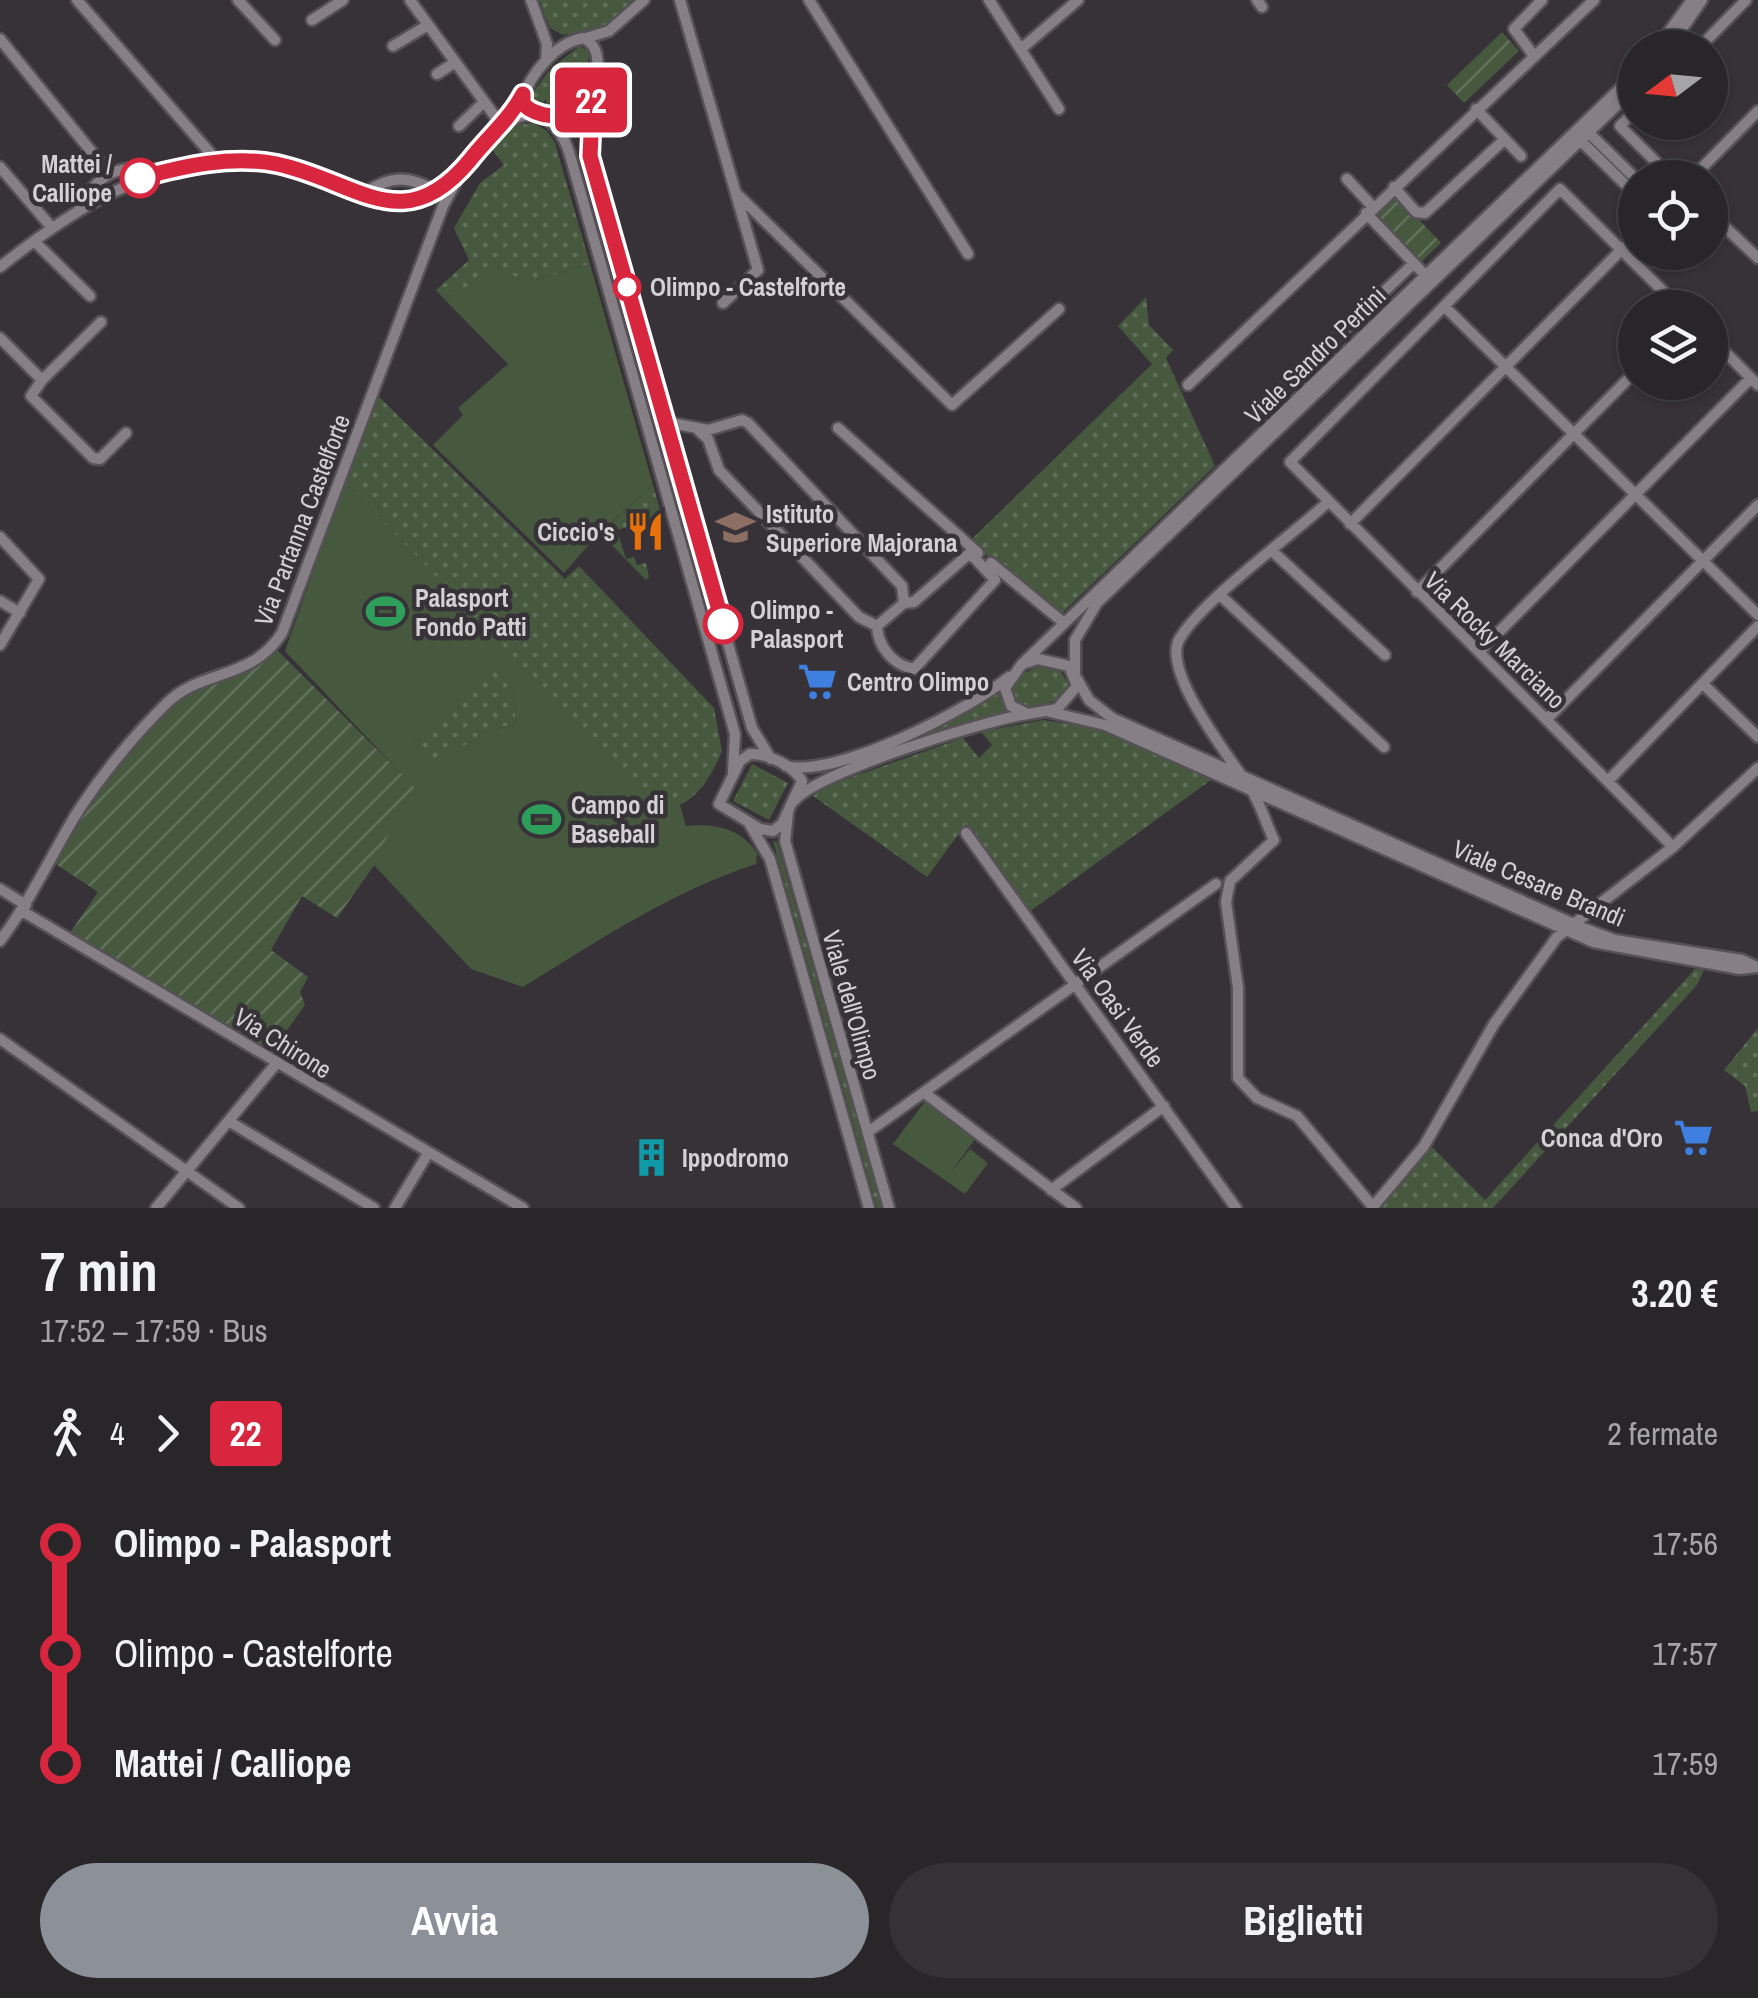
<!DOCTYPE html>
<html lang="it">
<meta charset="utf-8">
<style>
body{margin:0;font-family:"Archivo Narrow",sans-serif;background:#343235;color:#f1f3f6;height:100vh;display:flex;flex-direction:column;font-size:38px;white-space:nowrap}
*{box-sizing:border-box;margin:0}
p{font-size:32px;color:#a5a5a8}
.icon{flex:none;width:55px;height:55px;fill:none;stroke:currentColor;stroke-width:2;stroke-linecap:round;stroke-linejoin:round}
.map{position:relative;height:1208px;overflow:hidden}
.details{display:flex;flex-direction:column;background:#282629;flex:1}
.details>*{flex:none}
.badge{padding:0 20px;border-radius:8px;font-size:35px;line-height:65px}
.needle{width:65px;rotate:254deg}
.fabs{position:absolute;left:1618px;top:30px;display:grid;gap:20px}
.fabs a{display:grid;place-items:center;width:110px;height:110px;border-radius:50%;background:#282629;box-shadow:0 2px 8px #0004,0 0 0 2px #444346;font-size:50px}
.map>.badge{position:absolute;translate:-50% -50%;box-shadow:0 0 0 5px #fff}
.legs{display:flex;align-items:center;gap:15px;height:110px;padding:0 40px;font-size:32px}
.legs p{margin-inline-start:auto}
.headline{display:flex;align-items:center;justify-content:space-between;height:170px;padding:0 40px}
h1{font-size:55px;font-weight:700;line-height:75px}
.action{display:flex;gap:20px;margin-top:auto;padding:20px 40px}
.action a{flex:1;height:115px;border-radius:60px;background:#8c9099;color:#fff;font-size:40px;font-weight:700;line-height:115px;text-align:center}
.action a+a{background:#343235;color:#f1f3f6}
ul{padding:0 40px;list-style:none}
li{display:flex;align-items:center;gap:35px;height:110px;font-size:38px}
li i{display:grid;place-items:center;width:15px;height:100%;margin:0 12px;background:currentColor}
li i::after{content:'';width:25px;height:25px;margin:-12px;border:8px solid;border-radius:50%;background:#282629}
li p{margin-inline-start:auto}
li:first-child i{background:linear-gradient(#0000 50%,currentColor 0)}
li:last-child i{background:linear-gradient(currentColor 50%,#0000 0)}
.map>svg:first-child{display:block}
.grass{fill:url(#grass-dots)}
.garden{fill:url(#garden-furrows)}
.pitch{fill:#46593f;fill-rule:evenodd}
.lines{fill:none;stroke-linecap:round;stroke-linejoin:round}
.minor-casing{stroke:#555155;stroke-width:15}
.minor{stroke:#868086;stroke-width:10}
.line-1-casing{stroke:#fff;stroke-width:22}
.line-1{stroke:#d7263d;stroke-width:15}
.stop-1-dot{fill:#fff;stroke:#d7263d;stroke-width:5}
.labels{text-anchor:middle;stroke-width:9;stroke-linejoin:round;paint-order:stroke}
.stop-label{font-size:25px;font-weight:bold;fill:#d4d1d4;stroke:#363237;text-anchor:start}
.street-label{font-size:25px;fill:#d4d1d4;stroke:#363237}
.poi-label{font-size:25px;font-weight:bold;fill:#d4d1d4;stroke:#363237;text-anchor:start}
</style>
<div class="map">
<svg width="1758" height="1208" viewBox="0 0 1758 1208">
<defs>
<pattern id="grass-dots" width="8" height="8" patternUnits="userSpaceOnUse" patternTransform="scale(2.5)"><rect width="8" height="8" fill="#46593f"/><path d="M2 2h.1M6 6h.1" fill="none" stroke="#60705a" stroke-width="1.8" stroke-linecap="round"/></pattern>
<pattern id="garden-furrows" width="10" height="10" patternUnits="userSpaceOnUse" patternTransform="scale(2.5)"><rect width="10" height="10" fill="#46593f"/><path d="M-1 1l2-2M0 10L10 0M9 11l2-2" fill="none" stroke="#60705a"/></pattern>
</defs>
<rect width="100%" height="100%" fill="#363237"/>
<path class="grass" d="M539,0H635L604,28L563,35L550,28Z
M580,46L590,52L580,103L568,108L546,106V99L541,105L530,103L528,99L551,68Z
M534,123L547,131L555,143L590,264L529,282L498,271L444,299L436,290L469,260L454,228L480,183L504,165L491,148L515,125Z
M1146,297L1149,325L1173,350L1166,358L1215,466L1058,617L970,541L1152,364L1118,326Z
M377,395L565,579L579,566L714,708L722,751C711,778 691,812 658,808L345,482Z
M653,485L662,517L617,530L626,559L634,557L637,565L646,563L649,577L646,580L600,533Z
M1039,666L1059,669L1069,685L1059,700L1029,707L1015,701L1011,691L1019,676Z
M492,667L513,690L516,724L486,731L431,769L411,746Z
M1000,689L1011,712L833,772L832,767L943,726Z
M1043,720L1098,729L1211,780L1029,912L966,824L927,877L813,796L826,786L963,738L979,758L992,745L981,732Z
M752,764L788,783L769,820L733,801Z
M773,841L777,842L882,1208H877Z
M1695,969L1704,970L1697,985L1493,1208H1380L1432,1147L1485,1200Z
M1758,1028V1111L1751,1112L1745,1086L1724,1070Z"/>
<path class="garden" d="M1502,32L1519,51L1464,103L1447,85Z
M1396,195L1441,243L1420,263L1375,216Z
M276,649L415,787L375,864L337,918L302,896L271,950L308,977L300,992L305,1005L271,1053L70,933L98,892L54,863C83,819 136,723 181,697C213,678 247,675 276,649Z"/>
<path class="pitch" d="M590,264L653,485L600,532L564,573L433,445L463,415L458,408L508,364L444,299L498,270L529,282Z
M345,482L658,807L680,805L686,826C713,823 741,828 757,853L756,864C672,891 598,941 523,987L471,969L373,864L414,787L285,651ZM492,668L513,690L516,724L486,731L431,768L411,746Z
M926,1100L976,1138L950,1173L970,1149L988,1163L965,1194L893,1144Z"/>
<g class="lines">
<defs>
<path id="minor" d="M77,0L218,162
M238,0L275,40
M410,0L502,126
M531,0L547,44L546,61
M680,0L758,270L723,303
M809,0L968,254
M989,0L1059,109
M1257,0L1262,7
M312,20L343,0
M583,38C607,48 596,86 587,106L567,115L529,110L522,99C531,74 555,43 583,38Z
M586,38L609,31L644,0
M0,39L108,172
M393,46L428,25
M1657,48L1692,0
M1669,48L1702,0
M1699,48L1746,0
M1021,49L1078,0
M1534,56L1514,29L1542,0
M437,74L454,63
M593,92L588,127L592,165L752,728L771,759
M1476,109L1521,156
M1635,111L1620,126L1672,178
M506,123C538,104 558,120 569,152L735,734L733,772
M459,126L484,102
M1586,130L1635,178
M1578,138L1635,194
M0,167L52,228
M1692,178L1758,111
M1347,179L1373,207
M1394,187L1416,212L1425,213L1505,139
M736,193L952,405L1059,309
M364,194C391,174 410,176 438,192
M79,207C99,173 120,162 159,172
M1366,213L1426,276
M1710,213L1758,258
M34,241L90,296
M0,267C73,209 144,163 240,161C310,160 388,234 451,183
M1444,306L1758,615
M1710,337L1758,385
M0,338L42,380L31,396L93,458L100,459L126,433
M42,380L101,322
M1188,385L1594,0
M1254,416L1414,263
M666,422L708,430L742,420L748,423L902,586L904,603L877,626L859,617L719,470L708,439L696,428
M838,428L978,553
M1327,503C1290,537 1205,598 1180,638C1159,671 1235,764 1252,791C1261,805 1266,824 1274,840L1230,881L1226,902L1238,988V1078L1257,1098L1297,1116L1373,1207
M1350,524L1635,236
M0,537L39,579L0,645
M1272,551L1385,655
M991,563L1064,623
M1417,592L1635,372
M1221,596L1384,747
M0,601L20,613
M877,626C878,647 893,665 914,669L995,580L970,553L914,602L904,603
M1479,652L1751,378
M1038,659L1069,666L1077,686L1057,709L1028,714L1011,706L1005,688L1022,664Z
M1022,664L1635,74
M1075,673V640L1097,603L1635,88
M1077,679L1089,700L1112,718L1583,928L1615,940L1742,960L1755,966
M1703,684L1758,737
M1050,712L1105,725L1593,942L1740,969L1758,967
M1547,719L1758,505
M750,754C767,753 794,766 802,781L782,824L773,831L760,829L719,804L740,761Z
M786,766C837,778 968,710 1009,677
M1608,781L1758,626
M794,801C817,772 987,720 1028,714
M788,813L785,841L889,1208
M749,823L770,859L869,1208
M966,833L1236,1208
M1673,847L1290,462L1560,189L1680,308
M0,889L26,905
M22,911L523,1208
M0,941C30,901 50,858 75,816C99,778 134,735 167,703C201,669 251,681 282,633L443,206L464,167L523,94
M0,1039L239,1208
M926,1094L1076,1208
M230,1122L374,1208
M868,1132L1216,884
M1051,1190L1164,1106
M156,1208L275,1065
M395,1208L427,1155
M1372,1208L1424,1146L1494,1024L1557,937L1673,847L1758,768"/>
</defs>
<use href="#minor" class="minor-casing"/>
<use href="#minor" class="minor"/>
</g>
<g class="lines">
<defs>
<path id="line-1" d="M140,178C184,166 232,155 277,164C357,181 403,241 470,160C488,137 509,120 523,94V104C537,118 567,120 584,109L593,92L590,156L723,624"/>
</defs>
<use href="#line-1" class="line-1-casing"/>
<use href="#line-1" class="line-1"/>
</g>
<defs>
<symbol id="school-bare" viewBox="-9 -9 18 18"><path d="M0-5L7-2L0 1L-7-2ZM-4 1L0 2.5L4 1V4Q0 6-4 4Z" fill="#8d6e63" stroke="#363237" stroke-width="2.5" paint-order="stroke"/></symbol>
<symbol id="restaurant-bare" viewBox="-9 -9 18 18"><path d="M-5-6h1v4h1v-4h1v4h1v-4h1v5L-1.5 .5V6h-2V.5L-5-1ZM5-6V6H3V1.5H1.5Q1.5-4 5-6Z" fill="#e8710a" stroke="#363237" stroke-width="2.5" paint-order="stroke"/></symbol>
<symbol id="stadium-bare" viewBox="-9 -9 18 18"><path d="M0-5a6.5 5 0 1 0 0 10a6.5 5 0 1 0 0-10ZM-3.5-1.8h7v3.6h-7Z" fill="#2e9e5b" stroke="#363237" stroke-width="2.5" paint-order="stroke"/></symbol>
<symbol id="supermarket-bare" viewBox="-9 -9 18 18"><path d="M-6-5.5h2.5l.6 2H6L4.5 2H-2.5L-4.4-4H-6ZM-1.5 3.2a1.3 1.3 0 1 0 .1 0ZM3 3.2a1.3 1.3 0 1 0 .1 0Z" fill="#3f7fe0" stroke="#363237" stroke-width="2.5" paint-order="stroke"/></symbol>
<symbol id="building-bare" viewBox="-9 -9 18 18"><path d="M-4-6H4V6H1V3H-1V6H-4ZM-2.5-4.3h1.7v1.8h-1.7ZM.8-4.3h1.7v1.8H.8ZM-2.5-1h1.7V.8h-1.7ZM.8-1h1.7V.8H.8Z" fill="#0f9aa8" stroke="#363237" stroke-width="2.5" paint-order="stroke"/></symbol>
</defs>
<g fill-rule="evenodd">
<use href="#school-bare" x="708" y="500" width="55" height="55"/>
<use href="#restaurant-bare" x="618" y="504" width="55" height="55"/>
<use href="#stadium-bare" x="358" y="584" width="55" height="55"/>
<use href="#supermarket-bare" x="790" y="654" width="55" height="55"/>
<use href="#stadium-bare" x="514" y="792" width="55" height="55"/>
<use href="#supermarket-bare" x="1666" y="1110" width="55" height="55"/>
<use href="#building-bare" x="624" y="1130" width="55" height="55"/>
</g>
<g class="stop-1-dot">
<circle cx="140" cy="178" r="18"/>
<circle cx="627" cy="287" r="12"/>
<circle cx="723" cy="624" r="18"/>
</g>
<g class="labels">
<g class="stop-label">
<text x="112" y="173" text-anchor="end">Mattei /<tspan x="112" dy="29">Calliope</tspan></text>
<text x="650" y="296">Olimpo - Castelforte</text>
<text x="750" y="619">Olimpo -<tspan x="750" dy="29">Palasport</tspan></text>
</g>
<g class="street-label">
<text transform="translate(1315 355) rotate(-44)" y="9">Viale Sandro Pertini</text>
<text transform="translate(302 520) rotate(-69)" y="9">Via Partanna Castelforte</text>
<text transform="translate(1495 640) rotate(44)" y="9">Via Rocky Marciano</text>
<text transform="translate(1539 883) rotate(23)" y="9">Viale Cesare Brandi</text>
<text transform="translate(852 1005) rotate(74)" y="9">Viale dell'Olimpo</text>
<text transform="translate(1118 1008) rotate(54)" y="9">Via Oasi Verde</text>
<text transform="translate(283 1043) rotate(32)" y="9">Via Chirone</text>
</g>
<g class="poi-label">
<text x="766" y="523">Istituto<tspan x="766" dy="29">Superiore Majorana</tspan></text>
<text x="615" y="541" text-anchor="end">Ciccio's</text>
<text x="415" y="607">Palasport<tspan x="415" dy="29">Fondo Patti</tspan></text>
<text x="847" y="691">Centro Olimpo</text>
<text x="571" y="814">Campo di<tspan x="571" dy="29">Baseball</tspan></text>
<text x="1663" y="1147" text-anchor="end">Conca d'Oro</text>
<text x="682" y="1167">Ippodromo</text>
</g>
</g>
</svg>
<div class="fabs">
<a><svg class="needle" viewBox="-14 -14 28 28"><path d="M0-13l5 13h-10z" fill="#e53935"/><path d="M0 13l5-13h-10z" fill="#a5a5a8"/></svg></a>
<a><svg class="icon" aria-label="locate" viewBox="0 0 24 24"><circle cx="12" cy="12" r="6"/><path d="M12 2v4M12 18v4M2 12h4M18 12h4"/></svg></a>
<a><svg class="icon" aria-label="layers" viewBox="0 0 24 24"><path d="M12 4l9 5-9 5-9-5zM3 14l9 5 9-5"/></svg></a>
</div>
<b class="badge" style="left:591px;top:100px;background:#d7263d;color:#fff">22</b>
</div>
<section class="details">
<div class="headline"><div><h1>7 min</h1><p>17:52 – 17:59 · Bus</p></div><b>3.20 €</b></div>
<div class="legs"><svg class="icon" aria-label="walk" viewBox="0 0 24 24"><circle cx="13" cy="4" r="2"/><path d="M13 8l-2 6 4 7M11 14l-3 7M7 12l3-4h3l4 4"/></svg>4<svg class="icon" aria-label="forward" viewBox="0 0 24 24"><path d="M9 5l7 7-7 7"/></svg><b class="badge" style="background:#d7263d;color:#fff">22</b><p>2 fermate</p></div>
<ul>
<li><i style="color:#d7263d"></i><b>Olimpo - Palasport</b><p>17:56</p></li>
<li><i style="color:#d7263d"></i><span>Olimpo - Castelforte</span><p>17:57</p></li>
<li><i style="color:#d7263d"></i><b>Mattei / Calliope</b><p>17:59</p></li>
</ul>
<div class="action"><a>Avvia</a><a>Biglietti</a></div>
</section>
